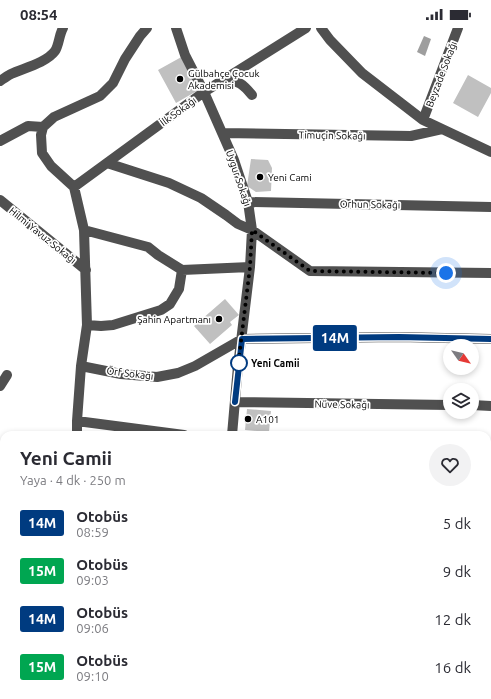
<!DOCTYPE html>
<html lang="tr">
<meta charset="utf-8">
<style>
body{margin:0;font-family:Ubuntu,sans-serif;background:#f2f2f3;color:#2b2b33;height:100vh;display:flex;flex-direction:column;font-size:15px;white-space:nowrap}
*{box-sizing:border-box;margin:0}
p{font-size:13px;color:#7c7c81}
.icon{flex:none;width:22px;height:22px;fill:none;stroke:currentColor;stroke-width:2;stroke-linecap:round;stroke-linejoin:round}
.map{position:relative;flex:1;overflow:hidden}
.sheet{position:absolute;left:0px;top:403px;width:491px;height:268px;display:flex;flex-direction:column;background:#fff;border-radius:12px 12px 0 0;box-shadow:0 2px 6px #0003}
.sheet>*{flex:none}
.badge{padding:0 8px;border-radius:3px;font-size:14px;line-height:26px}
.needle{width:26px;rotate:124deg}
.controls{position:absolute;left:443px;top:311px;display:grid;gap:8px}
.controls a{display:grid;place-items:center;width:36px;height:36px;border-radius:50%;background:#fff;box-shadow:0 2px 6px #0003;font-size:20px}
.you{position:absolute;width:20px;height:20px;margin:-10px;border:3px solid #fff;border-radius:50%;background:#1a73e8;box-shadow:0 0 0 6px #1a73e833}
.map>.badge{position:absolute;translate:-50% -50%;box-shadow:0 0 0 2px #fff}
.round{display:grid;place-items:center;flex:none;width:42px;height:42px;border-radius:21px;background:#f2f2f3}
.summary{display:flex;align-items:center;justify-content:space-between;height:68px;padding:0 20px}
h1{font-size:19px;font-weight:600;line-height:30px}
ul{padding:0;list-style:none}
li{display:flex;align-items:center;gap:12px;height:48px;padding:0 20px}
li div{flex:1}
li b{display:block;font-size:15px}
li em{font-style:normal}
li .badge{min-width:44px;font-weight:700;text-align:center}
.status{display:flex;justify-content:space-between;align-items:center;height:28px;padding:0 20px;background:#fff;direction:ltr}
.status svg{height:11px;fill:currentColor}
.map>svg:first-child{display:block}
.water{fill:#9e9e9e}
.building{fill:#c0c0c0}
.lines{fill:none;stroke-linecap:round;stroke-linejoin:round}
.minor{stroke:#505050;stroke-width:10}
.line-casing{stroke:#fff;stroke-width:9}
.line{stroke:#003b80;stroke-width:6}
.walk{stroke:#000;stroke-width:4;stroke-dasharray:0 7.2}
.poi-dot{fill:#000;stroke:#fff;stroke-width:1.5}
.stop-dot{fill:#fff;stroke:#003b80;stroke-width:2}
.labels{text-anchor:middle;stroke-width:3.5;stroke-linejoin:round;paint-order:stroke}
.poi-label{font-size:10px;fill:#000;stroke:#fff;text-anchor:start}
.street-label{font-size:10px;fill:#000;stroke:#fff}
.stop-label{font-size:10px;font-weight:bold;fill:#000;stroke:#fff;text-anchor:start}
</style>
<div class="status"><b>08:54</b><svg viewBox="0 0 49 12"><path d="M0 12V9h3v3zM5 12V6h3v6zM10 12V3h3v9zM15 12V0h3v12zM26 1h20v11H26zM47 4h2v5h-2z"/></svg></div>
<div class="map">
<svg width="491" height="671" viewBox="0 0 491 671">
<rect width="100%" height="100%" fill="#fff"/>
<path class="water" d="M424,8L431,11L425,28L417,24Z"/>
<path class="building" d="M185,27L202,60L176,75L158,42Z
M468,47L491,60V65L478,89L453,75Z
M251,131L268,132L272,140L271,163L256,164L247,158Z
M225,271L239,287L230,294L232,297L210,316L194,298Z
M247,381L271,383L269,404L245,402Z"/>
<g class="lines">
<path class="minor" d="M176,0L185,27L204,64L234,132L248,174L252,202L250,239L238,338L232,407
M321,0L330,12L362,45L423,92L491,124
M224,51C240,54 242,55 252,67
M0,53C3,51 7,48 11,46C24,40 46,35 55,23C59,17 59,7 63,0
M423,92L458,0
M222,105L411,108L442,101
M0,113L28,98L43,99
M107,135L169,155L201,170L226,187L238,196L252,202L310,243L491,245
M74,159L204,64L306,0
M0,172L86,242
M248,174L491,179
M84,202L148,219L158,227L182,242L250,239
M87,297L101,298L113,297L161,282L170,276L179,261L182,242
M81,338L121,346L157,349L178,345L195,338L242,311L399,309L491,311
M0,358L7,347
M235,374L450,377
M472,377L491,378
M77,393L184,407
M77,407V393L81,338L87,297L84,202L74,159L51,138L42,125L41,107L43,99L54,89L100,68L113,55L125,31L140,8L147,0
M487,446H491
M0,457L4,462
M487,512H491
M0,530L4,531
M0,620H4
M184,671L185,667
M201,671L213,667
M371,671L380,667
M445,671L448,667
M467,671V667"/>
</g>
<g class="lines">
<defs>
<path id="line" d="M235,374L242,311L399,309L491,311"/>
</defs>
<use href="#line" class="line-casing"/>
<use href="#line" class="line"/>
<path class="walk" d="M239,335L238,338L250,239L252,202L310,243L446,245"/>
</g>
<g class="poi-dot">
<circle cx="180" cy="51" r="4"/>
<circle cx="260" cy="149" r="4"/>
<circle cx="219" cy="291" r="4"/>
<circle cx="248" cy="391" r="4"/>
</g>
<circle class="stop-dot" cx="239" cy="335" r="8"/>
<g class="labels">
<g class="poi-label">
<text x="188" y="49">Gülbahçe Çocuk<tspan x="188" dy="12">Akademisi</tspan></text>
<text x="268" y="153">Yeni Cami</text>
<text x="211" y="295" text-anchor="end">Şahin Apartmanı</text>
<text x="256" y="395">A101</text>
</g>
<g class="street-label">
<text transform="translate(441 46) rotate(-69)" y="4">Beyzade Sokağı</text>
<text transform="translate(178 83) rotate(-36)" y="4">İlk Sokağı</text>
<text transform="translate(332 107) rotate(1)" y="4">Timuçin Sokağı</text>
<text transform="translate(239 150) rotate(71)" y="4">Uygur Sokağı</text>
<text transform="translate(370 176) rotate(1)" y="4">Orhun Sokağı</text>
<text transform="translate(43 207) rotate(39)" y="4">Hilmi Yavuz Sokağı</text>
<text transform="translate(130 345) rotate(7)" y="4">Örf Sokağı</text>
<text transform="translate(342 376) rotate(1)" y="4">Nüve Sokağı</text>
</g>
<g class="stop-label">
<text x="251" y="339">Yeni Camii</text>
</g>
</g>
</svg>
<div class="controls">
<a><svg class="needle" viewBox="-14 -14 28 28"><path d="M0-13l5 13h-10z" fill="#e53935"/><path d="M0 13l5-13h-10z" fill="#7c7c81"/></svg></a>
<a><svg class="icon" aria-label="layers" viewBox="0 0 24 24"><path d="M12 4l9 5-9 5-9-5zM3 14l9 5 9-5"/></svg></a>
</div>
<div class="you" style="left:446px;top:245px"></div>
<b class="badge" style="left:335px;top:310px;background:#003b80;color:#fff">14M</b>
<section class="sheet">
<div class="summary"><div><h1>Yeni Camii</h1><p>Yaya · 4 dk · 250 m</p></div><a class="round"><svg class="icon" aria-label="heart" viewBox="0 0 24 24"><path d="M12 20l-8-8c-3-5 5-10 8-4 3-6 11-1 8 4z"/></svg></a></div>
<ul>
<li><span class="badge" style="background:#003b80;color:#fff">14M</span><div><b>Otobüs</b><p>08:59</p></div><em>5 dk</em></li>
<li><span class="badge" style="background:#00a651;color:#fff">15M</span><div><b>Otobüs</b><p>09:03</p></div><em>9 dk</em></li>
<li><span class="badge" style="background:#003b80;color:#fff">14M</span><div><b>Otobüs</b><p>09:06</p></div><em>12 dk</em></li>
<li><span class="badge" style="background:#00a651;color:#fff">15M</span><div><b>Otobüs</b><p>09:10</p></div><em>16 dk</em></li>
</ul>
</section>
</div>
